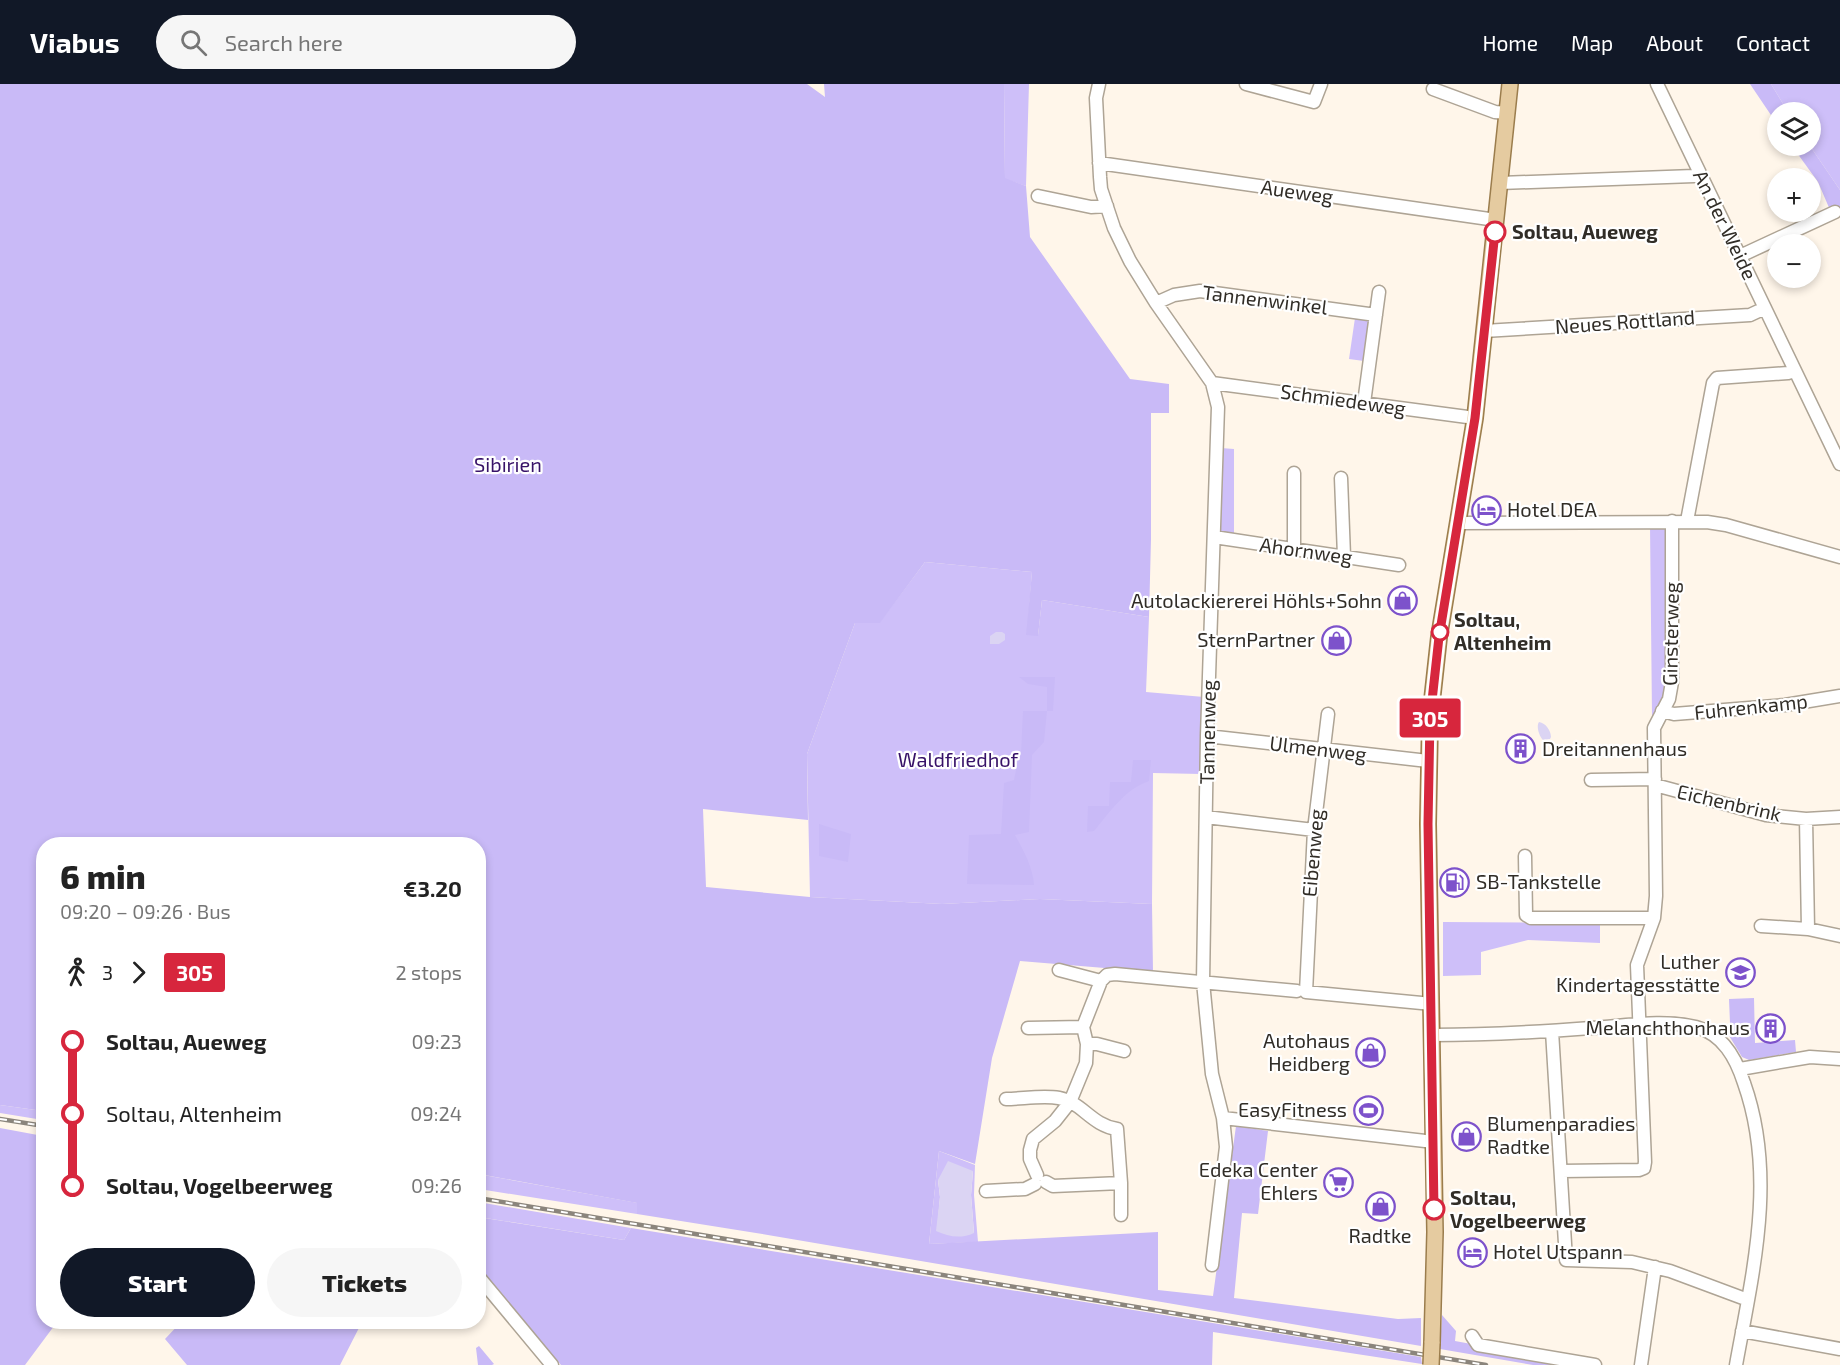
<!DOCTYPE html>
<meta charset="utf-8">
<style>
body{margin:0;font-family:"Exo 2",sans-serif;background:#f6f6f6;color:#222;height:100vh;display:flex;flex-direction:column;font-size:22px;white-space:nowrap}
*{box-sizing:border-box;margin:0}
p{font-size:20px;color:#767676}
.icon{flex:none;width:33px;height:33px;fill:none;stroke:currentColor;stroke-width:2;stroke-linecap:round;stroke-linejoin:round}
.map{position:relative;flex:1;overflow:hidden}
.panel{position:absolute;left:36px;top:753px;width:450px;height:492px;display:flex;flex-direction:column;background:#fff;border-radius:24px;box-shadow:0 3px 9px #0003}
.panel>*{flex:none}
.badge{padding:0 12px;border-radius:4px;font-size:21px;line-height:39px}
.tools{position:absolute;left:1767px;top:18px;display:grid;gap:12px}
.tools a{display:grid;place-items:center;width:54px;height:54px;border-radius:50%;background:#fff;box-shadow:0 3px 9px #0003;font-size:30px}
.map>.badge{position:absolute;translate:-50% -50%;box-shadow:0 0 0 3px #fff}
.legs{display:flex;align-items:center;gap:9px;height:66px;padding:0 24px;font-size:20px}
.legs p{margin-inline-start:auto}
.headline{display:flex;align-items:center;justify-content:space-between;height:102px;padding:0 24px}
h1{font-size:33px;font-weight:800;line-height:45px}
.button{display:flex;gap:12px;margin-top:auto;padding:12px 24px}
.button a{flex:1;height:69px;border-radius:36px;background:#111827;color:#fff;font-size:24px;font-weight:800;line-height:69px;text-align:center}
.button a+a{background:#f6f6f6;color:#222}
ul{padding:0 24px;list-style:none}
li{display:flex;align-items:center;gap:21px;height:72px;font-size:22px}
li i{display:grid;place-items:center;width:9px;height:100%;margin:0 8px;background:currentColor}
li i::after{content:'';width:15px;height:15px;margin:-8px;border:4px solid;border-radius:50%;background:#fff}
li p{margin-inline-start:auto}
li:first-child i{background:linear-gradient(#0000 50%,currentColor 0)}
li:last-child i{background:linear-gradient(currentColor 50%,#0000 0)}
header{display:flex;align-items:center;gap:36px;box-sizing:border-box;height:84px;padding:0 30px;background:#111827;color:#fff}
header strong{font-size:28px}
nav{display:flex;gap:33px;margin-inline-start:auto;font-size:21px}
.search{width:420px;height:54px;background:#f6f6f6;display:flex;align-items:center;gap:15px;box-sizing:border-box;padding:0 21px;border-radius:33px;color:#767676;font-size:22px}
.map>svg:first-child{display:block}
.green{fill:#cebff9;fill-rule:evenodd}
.forest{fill:#c9baf7}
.water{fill:#dbd4f3}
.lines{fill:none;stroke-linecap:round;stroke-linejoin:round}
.minor-casing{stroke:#aea495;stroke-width:15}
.major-casing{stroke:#9b7d4d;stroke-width:18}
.minor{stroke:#fff;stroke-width:12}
.major{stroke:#e5cba0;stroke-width:15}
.rail-casing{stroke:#8b857c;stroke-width:4.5}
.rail{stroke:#fff;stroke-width:2;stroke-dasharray:7;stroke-linecap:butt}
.major-bridge-casing{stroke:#9b7d4d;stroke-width:18;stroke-linecap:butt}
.major-bridge{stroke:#e5cba0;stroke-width:15}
.line-1-casing{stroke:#fff;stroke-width:14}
.line-1{stroke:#d7263d;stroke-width:9}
.stop-1-dot{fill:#fff;stroke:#d7263d;stroke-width:3}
.labels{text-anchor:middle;stroke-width:4.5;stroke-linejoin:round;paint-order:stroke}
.street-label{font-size:20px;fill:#312d27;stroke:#fff}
.stop-label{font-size:20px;font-weight:bold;fill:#312d27;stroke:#fff;text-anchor:start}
.park-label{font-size:20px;fill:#371268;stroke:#fff}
.poi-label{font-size:20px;fill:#312d27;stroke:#fff;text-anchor:end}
</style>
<header>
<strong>Viabus</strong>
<div class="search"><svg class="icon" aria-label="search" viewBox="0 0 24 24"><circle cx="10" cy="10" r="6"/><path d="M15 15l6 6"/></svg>Search here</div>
<nav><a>Home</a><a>Map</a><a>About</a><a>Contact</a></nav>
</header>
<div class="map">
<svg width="1840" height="1281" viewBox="0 0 1840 1281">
<rect width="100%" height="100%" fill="#fff6ea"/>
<path class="green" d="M1004,0H1029L1026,102L1005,95Z
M1771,0H1840V106L1810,62V28H1788Z
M1355,234L1369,236L1364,277L1349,275Z
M1221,364L1234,365V451L1218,448Z
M1650,441H1662L1668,446L1669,605L1652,633Z
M925,478L1032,488L1027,551H1038L1042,516L1149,533L1146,608L1204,613L1201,690L1153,689L1152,820L1040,815L942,820L810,813L807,670L855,539L880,538Z
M1443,838L1600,839V859L1528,856L1481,868V891L1443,892Z
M0,1021L43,1027V1036L0,1029Z
M939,1067L975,1081L974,1111L978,1158L929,1160ZM973,1087L971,1111L974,1149L937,1147L940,1113L938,1096Z
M478,1090L638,1119L637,1130L479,1105Z
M478,1118L631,1144L624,1156L479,1133Z"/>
<path class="forest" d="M0,0H807L825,13L824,0H1004L1005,94L1026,102L1030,153L1130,295L1169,300V329H1151V455L1149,533L1042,516L1038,552L1026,551L1032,488L925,478L880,539H855L807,670L808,736L703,725L706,803L810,813L942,820L1040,815L1152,820L1153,888L1020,877L992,974L975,1080L939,1067L929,1160L1158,1148V1206L1213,1212L1236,1042L1268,1047L1258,1130L1242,1129L1234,1214L1398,1235L1421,1234V1262L756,1149L637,1130V1119L479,1090L478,760H44L43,1027L0,1021Z
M1750,0H1771L1788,28H1778L1777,40Z
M1792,62H1810L1840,106V124L1830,126L1818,98Z
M1019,593H1055L1053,627H1047L1044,658L1032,671L1029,748L1015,751C1023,766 1033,783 1034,801L967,800L969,751L1001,750L1004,699L1014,696L1019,672L1021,670L1023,627H1047V603L1028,600Z
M1133,676H1151L1149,697C1125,705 1110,728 1094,747L1087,748L1088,722H1109L1110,698H1131Z
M819,740L851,750L848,778L819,772Z
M1754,914L1755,959L1795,956L1796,968L1749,976L1742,973L1725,945L1730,939L1729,915Z
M0,1044L43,1052L44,1238H57L25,1281H0Z
M478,1133L624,1156L631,1144L1421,1273L1422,1280L1213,1248L1212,1281H561L479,1184Z
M1442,1231L1456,1247L1455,1257L1586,1281H1533L1440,1265Z
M181,1238H362L340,1281H187L165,1255Z
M479,1262L494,1280L492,1281H478L476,1264Z"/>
<path class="water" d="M996,548H1002L1005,550V556L999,560H990V552Z
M1539,638C1546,639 1551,647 1551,653L1550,655L1543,656C1539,652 1536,642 1539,638Z
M948,1077L973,1087L971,1111L974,1149C961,1155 949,1153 936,1147L940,1113L938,1096Z"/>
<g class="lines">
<defs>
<path id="minor" d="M1099,0L1096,14L1100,93L1101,105L1114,144L1130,177L1156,219L1212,299L1218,323L1207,652L1203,898L1212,990L1223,1034L1226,1063L1212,1181
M1246,0L1314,18L1321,0
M1657,0L1840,380
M1433,5L1495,28L1507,29
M1099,79L1496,136
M1500,99L1694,92L1700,91
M1038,112L1091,123L1107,122
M1740,172L1835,128
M1156,219L1174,211L1200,207L1376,231
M1484,247L1750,231L1765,224
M1212,299L1475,334
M1364,319L1379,208
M1294,389V465
M1341,394L1344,472
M1687,437L1713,299L1717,294L1788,289L1795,287
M1458,439L1707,438L1726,441L1840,473
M1214,453L1399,481
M1662,627L1674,630L1785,621L1840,612
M1328,630L1314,746L1306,908L1432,920
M1207,652L1428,677
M1591,696L1655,695
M1655,701L1766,731L1806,735L1840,733
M1206,733L1314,746
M1806,735L1808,845L1840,852
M1525,772L1526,831L1531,834H1654
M1761,842L1808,845
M1059,886L1101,897
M1028,944L1083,943
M1552,947L1566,1176L1632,1178L1670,1187L1748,1216
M1432,951C1485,951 1539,948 1591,944C1625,942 1662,935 1696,943C1723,950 1736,974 1744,999C1777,1092 1753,1187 1736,1281
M1087,960H1097L1124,967
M1740,985L1810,973L1840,975
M1006,1015C1022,1015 1042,1011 1059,1014C1082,1018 1091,1041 1117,1045L1121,1099L1053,1102L1046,1098
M1223,1034L1434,1058
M1561,1087L1639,1086L1644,1084L1645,1078L1637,881L1654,834L1656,812L1654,644L1669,615L1672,598V437
M1037,1091L1030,1075V1066L1033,1055L1055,1037L1070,1018L1086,979L1087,960L1083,943L1101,897L1107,891L1115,890L1297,907
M1121,1099V1131
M986,1107L1025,1105L1035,1100
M478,1192L552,1281
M1742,1247L1840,1265
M1472,1252L1478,1261L1595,1281
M1641,1281L1655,1183"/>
<path id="major" d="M1432,1259L1435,1148L1428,740L1430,635L1439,553L1475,334L1510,0"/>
</defs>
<use href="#minor" class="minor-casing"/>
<use href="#major" class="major-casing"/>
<use href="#minor" class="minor"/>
<use href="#major" class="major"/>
<defs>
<path id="rail" d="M0,1035L44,1042
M478,1114L1486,1281"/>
</defs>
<use href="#rail" class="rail-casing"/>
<use href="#rail" class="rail"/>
<defs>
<path id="major-bridge" d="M1431,1281L1432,1259"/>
</defs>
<use href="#major-bridge" class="major-bridge-casing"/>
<use href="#major-bridge" class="major-bridge"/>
</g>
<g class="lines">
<defs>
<path id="line-1" d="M1434,1125L1428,740L1430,635L1439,553L1475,334L1495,148"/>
</defs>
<use href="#line-1" class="line-1-casing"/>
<use href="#line-1" class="line-1"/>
</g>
<defs>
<symbol id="hotel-ring" viewBox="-11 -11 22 22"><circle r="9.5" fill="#fff" stroke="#7d52cb" stroke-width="1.5"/><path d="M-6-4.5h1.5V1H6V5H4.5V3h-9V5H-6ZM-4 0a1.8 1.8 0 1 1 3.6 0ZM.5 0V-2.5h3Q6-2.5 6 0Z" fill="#7d52cb"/></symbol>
<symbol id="shop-ring" viewBox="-11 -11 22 22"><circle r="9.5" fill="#fff" stroke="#7d52cb" stroke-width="1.5"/><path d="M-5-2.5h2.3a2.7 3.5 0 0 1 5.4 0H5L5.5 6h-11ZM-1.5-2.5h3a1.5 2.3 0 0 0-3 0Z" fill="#7d52cb"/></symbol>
<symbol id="building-ring" viewBox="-11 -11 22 22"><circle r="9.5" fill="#fff" stroke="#7d52cb" stroke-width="1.5"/><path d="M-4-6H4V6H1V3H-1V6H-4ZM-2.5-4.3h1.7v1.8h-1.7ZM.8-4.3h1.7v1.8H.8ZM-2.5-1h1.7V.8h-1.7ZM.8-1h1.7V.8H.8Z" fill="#7d52cb"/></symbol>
<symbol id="fuel-ring" viewBox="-11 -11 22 22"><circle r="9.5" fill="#fff" stroke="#7d52cb" stroke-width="1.5"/><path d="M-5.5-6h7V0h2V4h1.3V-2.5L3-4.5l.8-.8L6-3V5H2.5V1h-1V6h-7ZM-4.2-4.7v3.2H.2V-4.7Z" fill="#7d52cb"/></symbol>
<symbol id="school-ring" viewBox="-11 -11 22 22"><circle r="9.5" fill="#fff" stroke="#7d52cb" stroke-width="1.5"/><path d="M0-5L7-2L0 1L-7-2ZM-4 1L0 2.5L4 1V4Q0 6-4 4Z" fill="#7d52cb"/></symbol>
<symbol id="stadium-ring" viewBox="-11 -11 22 22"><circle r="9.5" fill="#fff" stroke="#7d52cb" stroke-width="1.5"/><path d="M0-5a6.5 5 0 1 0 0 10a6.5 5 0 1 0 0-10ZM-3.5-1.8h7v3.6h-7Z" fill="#7d52cb"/></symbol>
<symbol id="supermarket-ring" viewBox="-11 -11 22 22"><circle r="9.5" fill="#fff" stroke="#7d52cb" stroke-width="1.5"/><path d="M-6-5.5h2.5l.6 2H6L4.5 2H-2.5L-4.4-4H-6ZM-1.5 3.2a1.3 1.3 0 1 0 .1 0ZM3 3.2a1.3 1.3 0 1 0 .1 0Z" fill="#7d52cb"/></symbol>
</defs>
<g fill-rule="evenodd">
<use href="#hotel-ring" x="1470" y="410" width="33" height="33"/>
<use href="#shop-ring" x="1386" y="500" width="33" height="33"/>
<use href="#shop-ring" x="1320" y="540" width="33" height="33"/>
<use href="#building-ring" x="1504" y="648" width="33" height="33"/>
<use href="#fuel-ring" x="1438" y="782" width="33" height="33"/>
<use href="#school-ring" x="1724" y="872" width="33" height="33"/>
<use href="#building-ring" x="1754" y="928" width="33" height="33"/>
<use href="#shop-ring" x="1354" y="952" width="33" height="33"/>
<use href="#stadium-ring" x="1352" y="1010" width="33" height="33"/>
<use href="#shop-ring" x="1450" y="1036" width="33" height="33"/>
<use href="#supermarket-ring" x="1322" y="1082" width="33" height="33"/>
<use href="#shop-ring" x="1364" y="1106" width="33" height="33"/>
<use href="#hotel-ring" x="1456" y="1152" width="33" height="33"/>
</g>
<g class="stop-1-dot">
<circle cx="1495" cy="148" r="10"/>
<circle cx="1440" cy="548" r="8"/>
<circle cx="1434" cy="1125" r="10"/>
</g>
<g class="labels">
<g class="street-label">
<text transform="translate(1297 108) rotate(8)" y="7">Aueweg</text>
<text transform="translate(1725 141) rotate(64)" y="7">An der Weide</text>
<text transform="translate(1265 216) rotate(7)" y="7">Tannenwinkel</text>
<text transform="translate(1625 238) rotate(-4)" y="7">Neues Rottland</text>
<text transform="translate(1343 316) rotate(8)" y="7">Schmiedeweg</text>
<text transform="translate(1306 467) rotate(8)" y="7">Ahornweg</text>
<text transform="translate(1671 550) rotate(-89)" y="7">Ginsterweg</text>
<text transform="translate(1751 623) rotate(-6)" y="7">Fuhrenkamp</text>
<text transform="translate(1208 648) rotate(-89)" y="7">Tannenweg</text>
<text transform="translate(1318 665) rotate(7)" y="7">Ulmenweg</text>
<text transform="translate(1729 719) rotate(13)" y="7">Eichenbrink</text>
<text transform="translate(1313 769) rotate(-85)" y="7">Eibenweg</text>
</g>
<g class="stop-label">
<text x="1512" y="155">Soltau, Aueweg</text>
<text x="1454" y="543">Soltau,<tspan x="1454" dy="23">Altenheim</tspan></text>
<text x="1450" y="1121">Soltau,<tspan x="1450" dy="23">Vogelbeerweg</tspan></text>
</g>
<g class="park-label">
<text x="508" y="388">Sibirien</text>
<text x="958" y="683">Waldfriedhof</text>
</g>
<g class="poi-label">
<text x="1507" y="433" text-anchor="start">Hotel DEA</text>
<text x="1382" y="524">Autolackiererei Höhls+Sohn</text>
<text x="1315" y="563">SternPartner</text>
<text x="1542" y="672" text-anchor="start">Dreitannenhaus</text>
<text x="1476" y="805" text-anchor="start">SB-Tankstelle</text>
<text x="1720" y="885">Luther<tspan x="1720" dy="23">Kindertagesstätte</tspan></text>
<text x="1750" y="951">Melanchthonhaus</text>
<text x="1350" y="964">Autohaus<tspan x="1350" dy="23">Heidberg</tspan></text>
<text x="1347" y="1033">EasyFitness</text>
<text x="1487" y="1047" text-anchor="start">Blumenparadies<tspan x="1487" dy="23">Radtke</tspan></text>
<text x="1318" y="1093">Edeka Center<tspan x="1318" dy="23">Ehlers</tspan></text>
<text x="1380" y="1159" text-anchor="middle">Radtke</text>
<text x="1493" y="1175" text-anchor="start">Hotel Utspann</text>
</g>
</g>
</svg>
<div class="tools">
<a><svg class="icon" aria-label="layers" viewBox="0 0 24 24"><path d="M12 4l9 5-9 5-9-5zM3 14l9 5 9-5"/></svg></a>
<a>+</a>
<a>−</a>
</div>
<b class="badge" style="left:1430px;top:634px;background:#d7263d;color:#fff">305</b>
<section class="panel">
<div class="headline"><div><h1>6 min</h1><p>09:20 – 09:26 · Bus</p></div><b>€3.20</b></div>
<div class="legs"><svg class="icon" aria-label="walk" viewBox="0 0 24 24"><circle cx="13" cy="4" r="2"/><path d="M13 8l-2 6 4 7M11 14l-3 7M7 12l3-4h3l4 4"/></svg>3<svg class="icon" aria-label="forward" viewBox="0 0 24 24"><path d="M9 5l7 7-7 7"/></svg><b class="badge" style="background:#d7263d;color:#fff">305</b><p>2 stops</p></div>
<ul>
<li><i style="color:#d7263d"></i><b>Soltau, Aueweg</b><p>09:23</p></li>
<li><i style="color:#d7263d"></i><span>Soltau, Altenheim</span><p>09:24</p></li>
<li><i style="color:#d7263d"></i><b>Soltau, Vogelbeerweg</b><p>09:26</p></li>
</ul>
<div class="button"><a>Start</a><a>Tickets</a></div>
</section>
</div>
